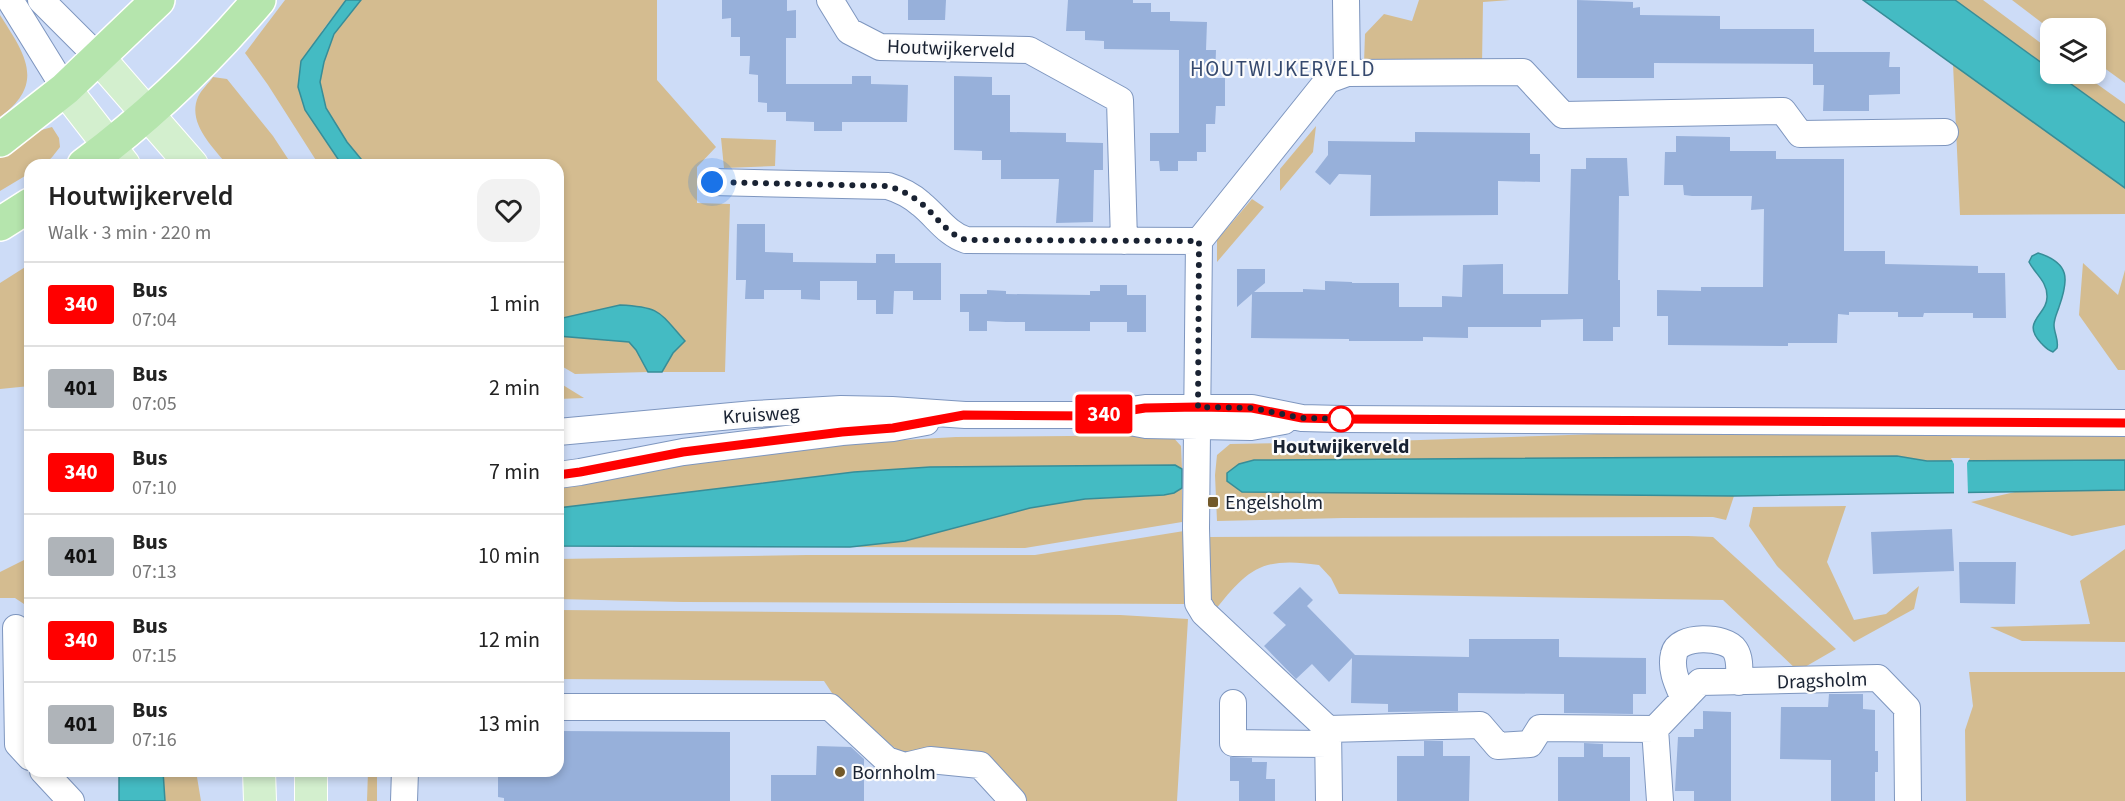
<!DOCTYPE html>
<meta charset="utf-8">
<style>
body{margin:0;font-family:"Source Sans 3",sans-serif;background:#f2f2f2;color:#222;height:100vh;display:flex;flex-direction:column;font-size:22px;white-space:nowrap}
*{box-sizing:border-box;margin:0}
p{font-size:20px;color:#767676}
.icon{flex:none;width:33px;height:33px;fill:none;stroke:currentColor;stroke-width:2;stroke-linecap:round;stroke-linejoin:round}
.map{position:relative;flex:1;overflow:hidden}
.side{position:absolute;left:24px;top:159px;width:540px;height:618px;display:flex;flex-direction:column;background:#fff;border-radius:18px;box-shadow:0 3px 9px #0003}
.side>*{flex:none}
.badge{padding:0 12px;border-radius:4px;font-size:21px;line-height:39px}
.tools{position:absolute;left:2040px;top:18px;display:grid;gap:12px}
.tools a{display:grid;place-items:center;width:66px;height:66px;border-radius:12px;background:#fff;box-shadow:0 3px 9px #0003;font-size:30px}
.you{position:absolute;width:30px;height:30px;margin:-15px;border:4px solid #fff;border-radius:50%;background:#1a73e8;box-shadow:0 0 0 9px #1a73e833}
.map>.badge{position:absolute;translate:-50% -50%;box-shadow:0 0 0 3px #fff}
.round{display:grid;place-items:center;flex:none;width:63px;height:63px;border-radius:18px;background:#f2f2f2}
.overview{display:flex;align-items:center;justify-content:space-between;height:102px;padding:0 24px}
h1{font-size:28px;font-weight:600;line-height:45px}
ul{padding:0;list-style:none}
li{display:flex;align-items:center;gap:18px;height:84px;padding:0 24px;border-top:2px solid #e0e0e0}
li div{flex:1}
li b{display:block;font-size:22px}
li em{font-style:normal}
li .badge{min-width:66px;font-weight:700;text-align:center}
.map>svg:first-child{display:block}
.green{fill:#d4bc90}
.water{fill:#44bbc3;stroke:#378d98;stroke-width:1.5}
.pier{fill:#cddcf7}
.building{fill:#97b0da}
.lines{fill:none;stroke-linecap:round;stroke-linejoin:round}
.minor-casing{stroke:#7e96bf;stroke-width:28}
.major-casing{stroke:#fff;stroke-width:34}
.highway-casing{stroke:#fff;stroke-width:36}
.minor{stroke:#fff;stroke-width:26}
.major{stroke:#d3efce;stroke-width:32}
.highway{stroke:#b5e5ad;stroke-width:33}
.line-casing{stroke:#fff;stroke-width:14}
.line{stroke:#f00;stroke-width:9}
.walk{stroke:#192232;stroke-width:6;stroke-dasharray:0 10.8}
.stop-dot{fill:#fff;stroke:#f00;stroke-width:3}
.poi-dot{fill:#72592a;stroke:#fcfcfc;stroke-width:2}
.labels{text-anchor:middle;stroke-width:4.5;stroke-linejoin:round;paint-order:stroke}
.street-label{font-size:20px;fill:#192232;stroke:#fcfcfc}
.stop-label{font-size:20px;font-weight:bold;fill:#192232;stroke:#fcfcfc}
.poi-label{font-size:20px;fill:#192232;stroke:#fcfcfc;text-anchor:start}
.neighbourhood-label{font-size:21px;letter-spacing:1.5px;fill:#35496e;stroke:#fcfcfc}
</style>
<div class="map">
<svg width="2125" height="801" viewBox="0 0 2125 801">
<rect width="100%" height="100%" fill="#cddcf7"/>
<path class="green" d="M285,0H346L322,31L305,110L342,165H319L268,85L245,53Z
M361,0H657V80L716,147L697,167V203L730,204L725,372H662L673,353L620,305L558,319V165H366L347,142L326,108L320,82L324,62L334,34Z
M1419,0H1510L1483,2L1482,64L1364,63L1365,34L1384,14L1412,21Z
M1955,0H1983L2050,50V69Z
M2012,0H2125V83L2096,62V28L2050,29Z
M0,15C24,53 47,83 0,117Z
M1953,64L2125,188V214L1960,215Z
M2057,74H2083L2125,104V123Z
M213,77L227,79L273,136L292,165H227C212,146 187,123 198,97C201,90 209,83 213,77Z
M1316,126L1313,152L1280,191V169Z
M52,127L59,138L60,147C49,161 48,165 30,165V173L0,191V154L38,131Z
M721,138L776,140L775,166L724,168Z
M1252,199L1264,207L1217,262V240Z
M2083,263L2118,295L2125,270V370H2118L2079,315Z
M30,264V386L0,389V283Z
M558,336L629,342L636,350L648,372L575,374L558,364Z
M558,382L584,398L558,399Z
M1745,429L2125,435V460L1927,461L1897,456L1254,460L1242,492L1734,496L1726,520L1713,517L1343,518L1217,521L1215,475L1217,455L1230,444L1360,442Z
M1159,434L1172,436L1181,446L1182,469L1175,465L930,467L854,472L558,508V484L627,471L850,443L956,437L1070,436Z
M1182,488V522L1025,548L850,547L905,541L1030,508L1085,499L1164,495L1174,493Z
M2024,490H2125V525L2072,536L1971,502Z
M1846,506L1827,562L1854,620L1886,614L1919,586L1914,609L1854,642L1777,566L1749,526L1753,507Z
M1184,531V604L683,602L558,599V559L807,555H1035Z
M1688,536L1713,537L1836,649L1798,671L1723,600L1339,594L1331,578L1319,565C1260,556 1247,570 1212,614L1208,610L1207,537Z
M2125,549V642L2022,641L1990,627L2090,624L2080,581Z
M30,557V608L15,598H0V572Z
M558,610L1120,615L1188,619L1177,801H1017L976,756H906L844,711L824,681L558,679Z
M1969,672H2125V801H1966L1965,730L1973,706Z
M163,771H196L201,801H165Z
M368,771H377V801H367Z"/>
<path class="water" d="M346,0H361L334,34L324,62L320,82L326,108L347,142L366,165H342L305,110L298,87L301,61Z
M1863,0H1955L2050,69V74H2057L2125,123V188Z
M2038,253C2070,263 2069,279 2059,307C2057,313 2054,319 2054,325C2054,333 2059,340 2057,348L2053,352C2047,350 2045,347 2041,343C2020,321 2048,315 2047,296C2047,281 2035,274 2029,262L2032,256Z
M620,305C661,307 659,312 685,341L673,353L662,372H648L636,350L629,342L558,336V319Z
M1897,456L1927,461L2125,460V490L1734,496L1242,492L1227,481V473L1239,464L1254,460Z
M1175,465L1182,469V488L1174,493L1164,495L1085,499L1030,508L905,541L850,547L558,546V508L854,472L930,467Z
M119,771H163L165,801H119Z"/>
<path class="pier" d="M1951,458H1970L1967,463L1968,494H1954V464Z"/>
<path class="building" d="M722,0H787V11L796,10V38H786V84H852V76H871V84L908,85L907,122H842V131H814V122L786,121V112H767V103L758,102V75L749,74L750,56H740V37H731V18L722,19Z
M908,0H946L945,20H908Z
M1068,0H1133V3H1151V12H1170V21L1207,22L1206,50H1216L1215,78H1225V106H1216L1215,124H1206V152H1197V161H1178V171H1160L1159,161H1150V133H1179V50L1104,49V41L1085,40V31H1066Z
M1577,0L1633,2V8L1640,7V15L1720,16V29H1814V52H1890L1889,67H1900V94L1869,95V111H1823L1824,85H1813V64L1654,63V78H1577Z
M954,76L992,77V95H1010V132L1066,133V142L1103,143V170H1094L1093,222L1056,223L1059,179H1001V160H982V151L954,150Z
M1415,132L1530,133V154H1540V182L1498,181V215L1370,216L1371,175L1339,174L1330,185L1315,172L1328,155V141L1415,142Z
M1676,136L1730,137V151H1776V159H1844V251H1885V264L1978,266V273H2005L2006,318H1973V313H1924L1923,317H1898V312H1849V315L1838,314L1837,343H1788V346L1668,345V316H1657V290L1701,291V287H1763L1764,209L1751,210L1752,196H1692L1684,195L1683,185H1664L1665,152H1676Z
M1586,158H1627L1629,196H1619L1618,280H1620V327H1613V341H1583V319L1541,320V327H1468V338L1423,337V341H1349V339L1251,338L1252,294L1237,307V269H1265V283L1254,292H1303V289L1325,290V281L1352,282V283H1399V307H1442V296L1462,297L1463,265L1503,264V294H1568L1571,169H1586Z
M737,224H765V252L793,253V262L876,263V254H895V263H941V300H913V291H894L893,314H876V291V300H857V281H820V300L801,299V290H764V299H745L746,280H736Z
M1100,285H1127V295H1146V332H1127V322H1090V331H1025V322H1006L987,321V331H969V312H960V294H987V290L1006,291V294L1090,295V291H1100Z
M1952,529L1954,571L1873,574L1871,532Z
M1959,562H2016L2015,604L1960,603Z
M1300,587L1313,600L1307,606L1355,655L1469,657V639H1559V657L1646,658V694H1633V714L1564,713V694L1458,693V711L1388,712V704L1351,703L1352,658L1329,682L1312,664L1296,679L1264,646L1286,625L1273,613Z
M1829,694H1863V709L1875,710V751H1878V772H1875V801H1831V760L1780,759L1781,707H1828Z
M1703,711L1731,712V801H1694V791H1675L1678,737H1694V729H1703Z
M558,731L730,732V801H504V798L498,797V771H558Z
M1424,741H1443V756H1470L1469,801H1397V756H1424Z
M1584,743L1603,744V757H1630V801H1558V757H1584Z
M817,746L851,747L864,759V801H771V775H816Z
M1230,757L1252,758V762H1267L1266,779H1275V801H1239V781H1230Z"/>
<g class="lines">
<defs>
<path id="minor" d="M10,0L65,89
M41,0L98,57
M830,0L849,31L880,47L1029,50L1120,100L1124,241
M1346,0L1347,73L1523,72L1563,115L1783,111L1800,134L1945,132
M712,182L888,186C901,190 911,195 921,204C937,217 947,234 966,240L1199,241
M1130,422L1146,425L1251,427L1284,421
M558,432L754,414L841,409L892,410L965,415H1095L1145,408H1252L1302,418L1341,419L2125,423
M558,475L580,472L683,452L842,432L893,428L926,422
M16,628L18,744L30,757
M1684,699C1678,685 1670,670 1674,654C1678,634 1726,636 1735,650C1741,659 1739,672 1739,682
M1233,703V743L1328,744
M558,707H830L887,760L905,766L930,760L980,765L1013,801
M1328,729L1480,725L1498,746L1530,744L1540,728L1655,729L1660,801
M1655,729L1700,682L1878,678L1907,708L1908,801
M43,771L71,801
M404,801L405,771
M1329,801L1328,729L1204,613L1198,603L1196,528L1199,241L1328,80L1347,73"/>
<path id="major" d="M98,57L192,165
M65,89L124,165
M259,771L260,801
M311,801V771"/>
<path id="highway" d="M0,140L65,89L158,0
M84,165C149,117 207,61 259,0
M0,224L30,205"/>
</defs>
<use href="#minor" class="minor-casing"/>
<use href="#major" class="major-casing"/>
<use href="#highway" class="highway-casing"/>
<use href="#minor" class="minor"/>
<use href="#major" class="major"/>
<use href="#highway" class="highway"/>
</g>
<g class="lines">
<defs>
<path id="line" d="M558,475L580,472L683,452L842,432L893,428L964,415L1095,416L1145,408L1198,407L1252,408L1302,418L1341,419L2125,423"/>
</defs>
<use href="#line" class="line-casing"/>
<use href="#line" class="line"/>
<path class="walk" d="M712,182L888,186C901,190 911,195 922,204C937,217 947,234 966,240L1199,241L1198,407L1252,408L1302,418L1341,419"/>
</g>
<circle class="stop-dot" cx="1341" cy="419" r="12"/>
<g class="poi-dot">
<rect x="1207" y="496" width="12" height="12" rx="3"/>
<circle cx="840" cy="772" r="6"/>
</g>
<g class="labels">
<g class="street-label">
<text transform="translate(951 48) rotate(2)" y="7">Houtwijkerveld</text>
<text transform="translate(761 414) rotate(-4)" y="7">Kruisweg</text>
<text transform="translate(1822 680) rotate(-2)" y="7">Dragsholm</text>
</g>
<g class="stop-label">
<text x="1341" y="453">Houtwijkerveld</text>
</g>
<g class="poi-label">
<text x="1225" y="509">Engelsholm</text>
<text x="852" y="779">Bornholm</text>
</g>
<g class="neighbourhood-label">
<text x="1283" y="76">HOUTWIJKERVELD</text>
</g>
</g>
</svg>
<div class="tools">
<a><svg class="icon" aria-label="layers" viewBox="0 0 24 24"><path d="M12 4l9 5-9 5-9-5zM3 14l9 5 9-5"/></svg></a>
</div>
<div class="you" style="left:712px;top:182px"></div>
<b class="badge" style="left:1104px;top:414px;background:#f00;color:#fff">340</b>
<section class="side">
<div class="overview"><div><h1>Houtwijkerveld</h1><p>Walk · 3 min · 220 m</p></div><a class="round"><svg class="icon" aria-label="heart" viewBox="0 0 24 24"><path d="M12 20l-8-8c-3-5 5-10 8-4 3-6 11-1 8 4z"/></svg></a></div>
<ul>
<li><span class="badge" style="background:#f00;color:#fff">340</span><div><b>Bus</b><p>07:04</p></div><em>1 min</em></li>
<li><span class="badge" style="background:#afb4b9;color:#111">401</span><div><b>Bus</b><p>07:05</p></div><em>2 min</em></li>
<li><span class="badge" style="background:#f00;color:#fff">340</span><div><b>Bus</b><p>07:10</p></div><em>7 min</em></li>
<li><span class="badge" style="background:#afb4b9;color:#111">401</span><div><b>Bus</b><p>07:13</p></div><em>10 min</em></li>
<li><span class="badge" style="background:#f00;color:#fff">340</span><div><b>Bus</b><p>07:15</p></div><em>12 min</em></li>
<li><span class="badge" style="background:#afb4b9;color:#111">401</span><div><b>Bus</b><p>07:16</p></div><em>13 min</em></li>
</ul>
</section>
</div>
